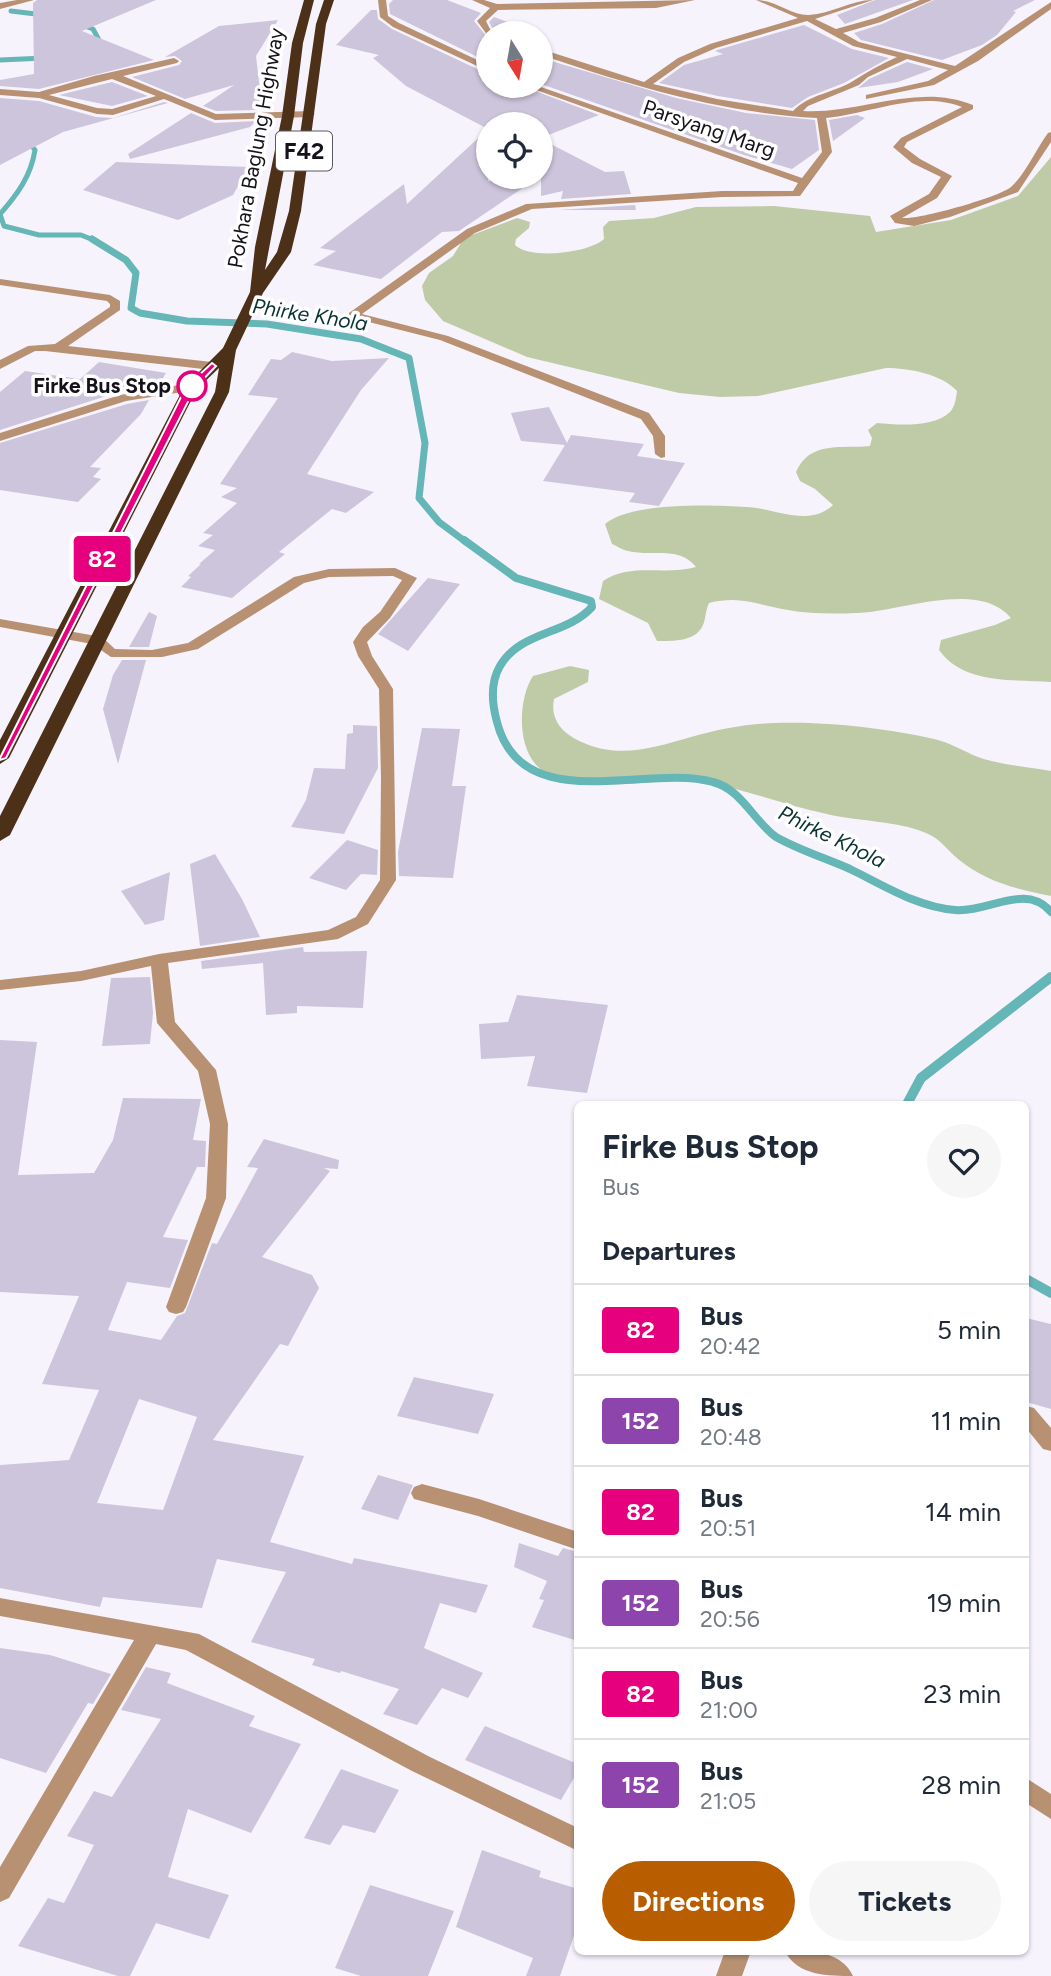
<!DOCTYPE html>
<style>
body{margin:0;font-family:Figtree,sans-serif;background:#f6f6f7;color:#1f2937;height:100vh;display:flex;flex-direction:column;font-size:26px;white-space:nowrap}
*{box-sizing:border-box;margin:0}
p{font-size:23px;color:#747a83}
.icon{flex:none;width:38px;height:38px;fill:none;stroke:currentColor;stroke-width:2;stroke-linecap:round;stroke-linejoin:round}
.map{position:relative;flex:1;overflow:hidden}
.sheet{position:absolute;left:574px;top:1101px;width:455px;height:854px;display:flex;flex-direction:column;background:#fff;border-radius:10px;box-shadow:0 2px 5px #0004}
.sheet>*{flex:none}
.badge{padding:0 14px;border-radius:5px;font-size:24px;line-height:46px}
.needle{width:46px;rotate:169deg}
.tools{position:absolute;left:476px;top:21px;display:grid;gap:14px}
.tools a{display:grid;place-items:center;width:77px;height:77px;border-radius:50%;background:#fff;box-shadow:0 2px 5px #0004;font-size:35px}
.map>.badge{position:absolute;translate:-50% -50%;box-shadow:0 0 0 4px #fff}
h2{padding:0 28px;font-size:26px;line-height:63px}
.round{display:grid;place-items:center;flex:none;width:74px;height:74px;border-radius:37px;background:#f6f6f7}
.headline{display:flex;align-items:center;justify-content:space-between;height:119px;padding:0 28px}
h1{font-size:33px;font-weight:700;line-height:52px}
.button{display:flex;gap:14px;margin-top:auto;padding:14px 28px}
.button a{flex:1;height:80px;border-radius:42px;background:#b85e00;color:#fff;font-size:28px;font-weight:700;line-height:80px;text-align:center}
.button a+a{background:#f6f6f7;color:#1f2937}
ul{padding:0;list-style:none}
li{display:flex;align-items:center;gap:21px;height:91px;padding:0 28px;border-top:2px solid #e0e1e3}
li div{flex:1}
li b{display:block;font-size:26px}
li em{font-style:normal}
li .badge{min-width:77px;font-weight:700;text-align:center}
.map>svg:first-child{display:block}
.green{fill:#bfcba6}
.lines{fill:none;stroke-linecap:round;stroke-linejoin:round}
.stream-far3{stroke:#65b6b6;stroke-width:5}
.stream-far2{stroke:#65b6b6;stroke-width:7}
.stream-far1{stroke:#65b6b6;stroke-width:8}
.stream{stroke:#65b6b6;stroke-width:10}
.building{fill:#cdc5dc;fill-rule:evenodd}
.minor{fill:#b89173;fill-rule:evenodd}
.highway{fill:#4d3018;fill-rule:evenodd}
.line{fill:#e6007e;stroke:#fff;stroke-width:2}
.stop-dot{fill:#fff;stroke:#e6007e;stroke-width:3.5}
.labels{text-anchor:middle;stroke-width:7;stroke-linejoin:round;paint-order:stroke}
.far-street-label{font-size:21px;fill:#15121a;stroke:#fff}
.far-water-label{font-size:21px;font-style:italic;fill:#0a3333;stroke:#fff}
.far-stop-label{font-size:21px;font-weight:bold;fill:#15121a;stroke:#fff;text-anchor:end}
.shield{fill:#fff;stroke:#5b595f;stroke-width:2}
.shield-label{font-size:23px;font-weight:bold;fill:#15121a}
</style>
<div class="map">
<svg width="1051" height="1976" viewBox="0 0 1051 1976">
<rect width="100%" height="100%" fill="#f7f3fd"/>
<path class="green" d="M1051,157V682C1013,679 964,685 939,650L941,640L995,625L1011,618C978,579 900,612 857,613C835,614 809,614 788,610C757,605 741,595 709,603C705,612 706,618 703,625C696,642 672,641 657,641L648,623L599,599L603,581C632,562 663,576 696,567C679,545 651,557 628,551C622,550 617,546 612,544L605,524C630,502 713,505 746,507C776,508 808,528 833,505L815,489L800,481L796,472C810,440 842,449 870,446L872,438L868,430L877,423C898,425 933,428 950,412C955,407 956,398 957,391C942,374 908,368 886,368L758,396L720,397L679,393L527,357L443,321L425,300L422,286L429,273L453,256L464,238L517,218L530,222L529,228L516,239L515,245C530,260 589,253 604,239L603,227L609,221L654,218L696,207L774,206L870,216L876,232L951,220L1018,196Z
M570,666L589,670L588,682L554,699C548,729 577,743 603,749C634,755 662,745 691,737C719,729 747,724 775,723C822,721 888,728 934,739C949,742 963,751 978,757C1001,765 1027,767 1051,771V896C1016,889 986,882 958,859C947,850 941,839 926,833C895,820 859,822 827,814C789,806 752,792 714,784C660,773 596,799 545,772C516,756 517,700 533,676Z"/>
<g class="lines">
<path class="stream-far3" d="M11,11L44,15
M79,24L93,29L100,42L93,44
M0,60L45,58
M26,139L35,150C31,176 17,195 0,214L4,226L39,235H81L96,241"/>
<path class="stream-far2" d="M92,239L126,260L136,273L131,308L140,313L187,321L267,324L361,339L409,358L425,443L419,498L439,522L466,542"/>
<path class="stream-far1" d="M464,540L516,578L591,601L592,607C567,635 520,631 500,666C490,683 492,704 497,722C522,819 647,763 713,782C741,789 753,820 776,837C799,850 825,858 850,869C883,885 917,907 955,910C988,913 1026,882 1051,912"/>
<path class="stream" d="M907,1104L921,1078L1051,977
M1026,1279L1051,1293"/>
</g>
<path class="building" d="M37,0H156L82,31L154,60L39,89L0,86V80L34,74L33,3Z
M393,0H447L481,13L474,21L488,38V62L390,14L389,4Z
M875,0H913L845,24L837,15Z
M934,0H1035L1013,11L1016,12L997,35L982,45L942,60L861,40L854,33L882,24Z
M371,10H377L378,19L392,29L488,74V86H522L599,115L541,138V124H488V129L406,86L373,58L379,55L336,45Z
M494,17L536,33H495L489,22Z
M278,20L256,56L261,98L258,110L216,111L203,106L234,85L185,99L132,77L179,65L182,61L175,56L165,57L219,26Z
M804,25L852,49L889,58L844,83L808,97L792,108L718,96L659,83L684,65L723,54L715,51L717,50Z
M541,58L676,98L746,113L815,120L819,150L792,169L744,155L541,84Z
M907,62L933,69L898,82L858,88L869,79Z
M112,82L148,96L112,106L59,95Z
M0,98L39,101L96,117L113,118L164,102L168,103L63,132L0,165Z
M191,113L215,123L256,121L250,127L130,159L128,154Z
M857,115L865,118L833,141L829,120Z
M488,129V181L539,177L459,231L442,232L381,279L313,265L336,251L320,248L404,184L407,204Z
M541,139L605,172L624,171L631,194L561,199L563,191L541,196Z
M116,162L249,167L233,195L178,220L83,190Z
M635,205L636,210H558Z
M292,352L332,361L389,358L361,390L307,474L374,492L346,513L332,509L279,552L285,554L232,598L181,587L191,577L188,576L201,564H199L215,550L198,546L213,535L203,533L237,503L221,497L237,488L220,484L278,398L248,395L271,359L281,360Z
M99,362L166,373L158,386L119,392L0,430V392L25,371L80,379Z
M149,400L141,414L90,467L101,468L93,477L101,479L78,502L0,490V443L127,404Z
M549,407L567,443L571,435L644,444L637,456L685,463L659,506L629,502L635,493L543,481L565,445L521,441L511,413Z
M428,578L460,584L408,651L378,634Z
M149,612L157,616L149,647H129Z
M122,660H146L118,764L103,709L113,675Z
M353,725L377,726L378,768L344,834L291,827L306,800L314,768L345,769L347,734L353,733Z
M422,728L460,729L452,786H466L453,878L399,876L398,852Z
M347,840L378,850L377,875L361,874L346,890L309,878Z
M215,854L242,899L260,937L200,946L190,864Z
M170,872L164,920L145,925L121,891Z
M303,947L304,952L367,951L363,1008L297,1006V1013L266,1015L263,963L202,969L201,961Z
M150,977L153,1013L150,1044L102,1046L111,978Z
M517,995L608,1005L587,1093L527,1086L535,1056L481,1059L479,1024L508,1022Z
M0,1040L37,1042L18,1175L94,1173L113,1140L123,1098L201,1099L193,1140L206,1141L205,1167H197L163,1237L188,1240L170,1288L127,1282L108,1330L161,1340L177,1316L185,1313L212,1243L217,1244L258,1168L247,1167L264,1139L339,1160L338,1169L324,1168L330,1171L262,1257L312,1275L319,1288L288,1346L280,1344L213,1440L304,1456L270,1542L352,1564L354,1558L488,1585L476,1613L440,1603L424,1648L483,1673L468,1698L442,1688L417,1725L383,1714L399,1689L341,1671L340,1673L312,1665L315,1659L251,1642L286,1572L217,1559L202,1608L103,1597L100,1607L0,1588V1465L69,1460L99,1390L42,1384L79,1296L0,1292ZM139,1399L197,1417L163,1510L97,1503Z
M1026,1318L1051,1324V1409L1026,1402Z
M414,1377L494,1394L478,1434L397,1416Z
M378,1475L413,1485L398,1520L361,1509Z
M519,1543L558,1556L563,1548L578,1552V1641L532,1627L544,1600L539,1599L547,1581L514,1567Z
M0,1648L50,1655L111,1674L93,1704L88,1703L46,1773L0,1758Z
M146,1667L171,1673L167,1683L255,1716L249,1726L301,1744L251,1833L188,1809L168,1877L229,1895L209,1939L156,1923L130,1976H118L18,1946L48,1898L64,1903L94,1845L67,1836L94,1791L112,1797L161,1719L121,1710Z
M485,1726L578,1764V1771L561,1800L465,1760Z
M341,1769L399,1790L375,1833L343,1825L330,1845L304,1838Z
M482,1850L541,1871L539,1877L578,1889V1924L560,1976H526L533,1958L456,1927Z
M370,1885L454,1911L428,1976H361L335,1968Z"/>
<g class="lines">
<path class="minor" d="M17,0H34L0,9V3Z
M378,0H386L388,16L399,23L488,65V71L393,27L380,17Z
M472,0H484L497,4L695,0L656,8L498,10L486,21L492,33L488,36L477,21L490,8Z
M756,0C775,0 793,16 809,15C831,14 851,0 873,0L815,19L836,29L875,18L920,0H932L881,22L843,33L859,42L955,66L1051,2V9L978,61L934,85L866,99V95L928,81L948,70L907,59L868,77L859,85L808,106L803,111C861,114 918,82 973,105V109L907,142L904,147L920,159L952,176L937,198L902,218C919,220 999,197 1011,187C1024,176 1037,148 1048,133L1051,132V142L1018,192L950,217L914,226L895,223L890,216L929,194L941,177L912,163L893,147L901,138L962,107C920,90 869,114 826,118L832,152L800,196L722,197L532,209L475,233L362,314L448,336L649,413L665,436V457L661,458L655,454L653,436L641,419L440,340L349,317V313L467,229L526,204L722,191H793L798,183L525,86H538L802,178L822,152L817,118C721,113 630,85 541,55V49L644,82L678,58L710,44L798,18ZM807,21L853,46L897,57C881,64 867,72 853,81C834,93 809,94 793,111L717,99L653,84L684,62L716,48Z
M174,58L179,61L177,63L123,76L216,114L310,111L315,114L310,117L215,120L164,99L113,115L97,114L39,98L0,95V89L39,92L94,76ZM112,79L156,96L112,109L97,108L49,95Z
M0,279L110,295L120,301V310L68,346L212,362L218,366L212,370L45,351H35L0,369V360L28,346L55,344L110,307V304L107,301L0,285Z
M191,383L197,387L195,390L126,401L0,441V433L120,395Z
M395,568L417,578L390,618L367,642L372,656L393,689L396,880L368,924L338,939L168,963L175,1022L216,1070L228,1124L226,1198L186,1307L183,1312L176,1314L169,1312L166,1307L206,1198L210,1124L198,1071L157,1023L151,966L81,981L0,990V980L81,971L159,954L328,930L356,917L380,880L381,778L379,689L358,656L353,642L363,627L380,612L402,580L393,576L329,577L304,583L198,649L162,657H111L92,644L0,627V619L102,637L115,649L152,650L188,643L294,577L329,569Z
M1026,1406L1034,1408L1051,1428V1451L1043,1449L1026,1428Z
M422,1484L479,1499L578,1532V1550L478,1516L414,1499L411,1493L414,1487Z
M0,1598L199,1634L430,1757L578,1828V1851L412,1771L186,1650L156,1644L9,1898L0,1902V1867L134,1640L0,1616Z
M1026,1778L1051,1794V1819L1026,1803Z
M725,1951H751L742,1976H716Z
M785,1951C810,1951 841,1950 853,1976C829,1976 797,1976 785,1951Z"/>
<path class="highway" d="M304,0H314L303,43L294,116L265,270L277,252L289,211L316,24L324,0H334L326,24L301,211L291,252L263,293L236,350L229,392L10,835L0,841V816L215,392L219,368L197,389L9,758L0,764V740L184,387L223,348L250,292L255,247L282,116L292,43Z"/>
</g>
<path class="line" d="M212,363L216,366L195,388L6,758L0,760V758L186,387Z"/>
<circle class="stop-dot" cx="192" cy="386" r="14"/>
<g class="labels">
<g class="far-street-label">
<text transform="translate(709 129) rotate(19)" y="7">Parsyang Marg</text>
<text transform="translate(256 148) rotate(-80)" y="7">Pokhara Baglung Highway</text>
</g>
<g class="far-water-label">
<text transform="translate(310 315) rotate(9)" y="7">Phirke Khola</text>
<text transform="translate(832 837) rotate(26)" y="7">Phirke Khola</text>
</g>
<g class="far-stop-label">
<text x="171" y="393">Firke Bus Stop</text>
</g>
<rect class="shield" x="276" y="131.5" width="56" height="39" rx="5"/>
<g class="shield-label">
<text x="304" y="159">F42</text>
</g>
</g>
</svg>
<div class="tools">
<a><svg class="needle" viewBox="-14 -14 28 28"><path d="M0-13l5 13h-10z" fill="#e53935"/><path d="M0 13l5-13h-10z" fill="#747a83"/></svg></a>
<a><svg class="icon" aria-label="locate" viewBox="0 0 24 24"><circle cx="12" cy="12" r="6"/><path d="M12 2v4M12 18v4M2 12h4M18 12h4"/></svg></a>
</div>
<b class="badge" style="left:102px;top:559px;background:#e6007e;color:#fff">82</b>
<section class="sheet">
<div class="headline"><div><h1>Firke Bus Stop</h1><p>Bus</p></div><a class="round"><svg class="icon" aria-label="heart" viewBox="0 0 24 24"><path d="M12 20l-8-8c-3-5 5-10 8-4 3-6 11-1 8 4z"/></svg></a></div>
<h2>Departures</h2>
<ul>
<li><span class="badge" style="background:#e6007e;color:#fff">82</span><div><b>Bus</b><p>20:42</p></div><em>5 min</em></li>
<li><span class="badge" style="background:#8e44ad;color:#fff">152</span><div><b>Bus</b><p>20:48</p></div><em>11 min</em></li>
<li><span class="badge" style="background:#e6007e;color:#fff">82</span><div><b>Bus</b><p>20:51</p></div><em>14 min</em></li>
<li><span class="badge" style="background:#8e44ad;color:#fff">152</span><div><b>Bus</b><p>20:56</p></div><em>19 min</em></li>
<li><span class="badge" style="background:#e6007e;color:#fff">82</span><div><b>Bus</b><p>21:00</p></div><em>23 min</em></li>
<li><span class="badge" style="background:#8e44ad;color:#fff">152</span><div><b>Bus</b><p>21:05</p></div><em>28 min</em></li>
</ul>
<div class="button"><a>Directions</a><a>Tickets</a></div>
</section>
</div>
